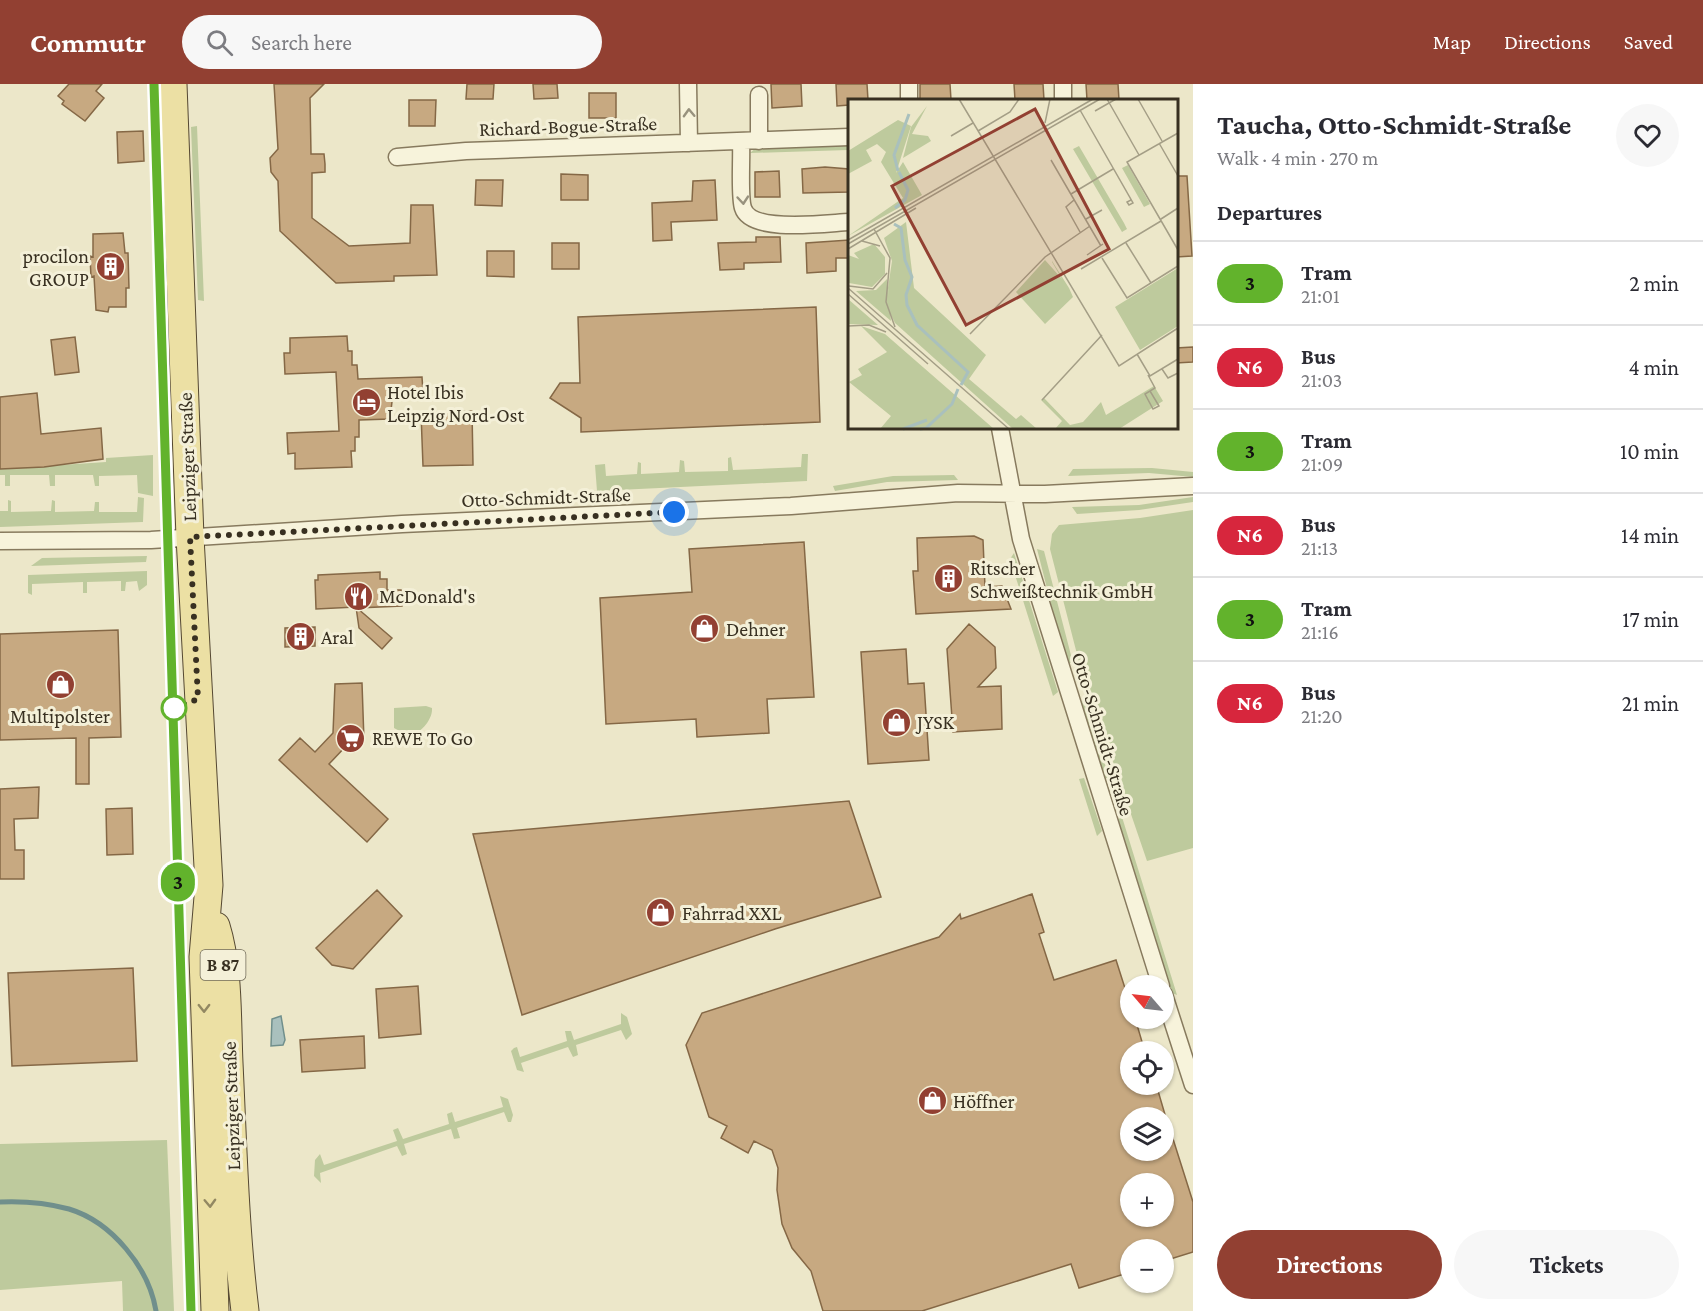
<!DOCTYPE html>
<meta charset="utf-8">
<style>
body{margin:0;font-family:"Crimson Pro",serif;background:#f7f7f7;color:#2b2b33;height:100vh;display:flex;flex-direction:column;font-size:22px;white-space:nowrap}
*{box-sizing:border-box;margin:0}
p{font-size:20px;color:#7c7c81}
.icon{flex:none;width:33px;height:33px;fill:none;stroke:currentColor;stroke-width:2;stroke-linecap:round;stroke-linejoin:round}
.map{position:relative;flex:1;overflow:hidden}
.side{display:flex;flex-direction:column;background:#fff;width:510px}
.side>*{flex:none}
.badge{padding:0 12px;border-radius:20px;font-size:21px;line-height:39px}
.needle{width:39px;rotate:298deg}
.tools{position:absolute;left:1120px;top:891px;display:grid;gap:12px}
.tools a{display:grid;place-items:center;width:54px;height:54px;border-radius:50%;background:#fff;box-shadow:0 2px 4px #0004;font-size:30px}
.you{position:absolute;width:30px;height:30px;margin:-15px;border:4px solid #fff;border-radius:50%;background:#1a73e8;box-shadow:0 0 0 9px #1a73e833}
.map>.badge{position:absolute;translate:-50% -50%;box-shadow:0 0 0 3px #fff}
h2{padding:0 24px;font-size:22px;line-height:54px}
.round{display:grid;place-items:center;flex:none;width:63px;height:63px;border-radius:32px;background:#f7f7f7}
.headline{display:flex;align-items:center;justify-content:space-between;height:102px;padding:0 24px}
h1{font-size:28px;font-weight:700;line-height:45px}
.cta{display:flex;gap:12px;margin-top:auto;padding:12px 24px}
.cta a{flex:1;height:69px;border-radius:36px;background:#924032;color:#fff;font-size:24px;font-weight:700;line-height:69px;text-align:center}
.cta a+a{background:#f7f7f7;color:#2b2b33}
ul{padding:0;list-style:none}
li{display:flex;align-items:center;gap:18px;height:84px;padding:0 24px;border-top:2px solid #e1e1e2}
li div{flex:1}
li b{display:block;font-size:22px}
li em{font-style:normal}
li .badge{min-width:66px;font-weight:700;text-align:center}
header{display:flex;align-items:center;gap:36px;box-sizing:border-box;height:84px;padding:0 30px;background:#924032;color:#fff}
header strong{font-size:28px}
nav{display:flex;gap:33px;margin-inline-start:auto;font-size:21px}
.search{width:420px;height:54px;background:#f7f7f7;display:flex;align-items:center;gap:15px;box-sizing:border-box;padding:0 21px;border-radius:33px;color:#7c7c81;font-size:22px}
main{display:flex;flex:1;min-height:0}
.map>svg:first-child{display:block}
.green{fill:#beca9d}
.water{fill:#a9c0bd;stroke:#708f8c;stroke-width:1.5}
.lines{fill:none;stroke-linecap:round;stroke-linejoin:round}
.stream{stroke:#708f8c;stroke-width:5}
.building{fill:#c7a981;stroke:#856846;stroke-width:1.5;fill-rule:evenodd}
.street-casing{stroke:#877a5e;stroke-width:19}
.primary-casing{stroke:#554832;stroke-width:29}
.street{stroke:#f7f3db;stroke-width:16}
.primary{stroke:#ece0a4;stroke-width:27}
.tram{stroke:#383021;stroke-width:1.5}
.oneway{stroke:#98927e}
.oneway2{stroke:#928862}
.line-casing{stroke:#fff;stroke-width:14}
.line{stroke:#62b32c;stroke-width:9}
.walk{stroke:#383021;stroke-width:6;stroke-dasharray:0 10.8}
.stop-dot{fill:#fff;stroke:#62b32c;stroke-width:3}
.labels{text-anchor:middle;stroke-width:6;stroke-linejoin:round;paint-order:stroke}
.shield{fill:#f4f0d8;stroke:#706a58;stroke-width:1.5}
.shield-label{font-size:18px;font-weight:bold;fill:#383021}
.street-label{font-size:20px;fill:#383021;stroke:#f4f0d8}
.poi-label{font-size:20px;fill:#383021;stroke:#f4f0d8;text-anchor:start}
.inset-river{fill:none;stroke:#a9c0bd;stroke-width:3}
.inset-road{fill:none;stroke:#a49e86;stroke-width:1.5}
.view{fill:#924032;fill-opacity:0.15;stroke:#924032;stroke-width:3}
.inset-edge{fill:none;stroke:#383021;stroke-width:3}
</style>
<header>
<strong>Commutr</strong>
<div class="search"><svg class="icon" aria-label="search" viewBox="0 0 24 24"><circle cx="10" cy="10" r="6"/><path d="M15 15l6 6"/></svg>Search here</div>
<nav><a>Map</a><a>Directions</a><a>Saved</a></nav>
</header>
<main>
<div class="map">
<svg width="1193" height="1227" viewBox="0 0 1193 1227">
<rect width="100%" height="100%" fill="#ece7c9"/>
<path class="green" d="M197,42L204,217L198,216L191,43Z
M847,61L848,66L750,69L756,64Z
M802,370H808L807,397L597,407L595,381L605,380L606,392L637,390L638,378L641,379V390L679,388L680,376L684,377L685,388L728,387V374L731,373L733,386L801,383Z
M153,371V412L138,409L137,391L99,392V402H95L93,391H55V402H50L49,391H10V402H5V391H0V385L106,378V374Z
M1152,384L1193,388V393L1149,389L1068,392L1073,385Z
M954,391L958,396L887,398L835,407L833,402L893,392Z
M138,413L144,414L143,438L0,443V427H8V416L11,417V428L51,427L52,416L55,417V428L94,427L95,418H99V428H137Z
M1193,413V418L1139,426L1077,430L1072,423L1139,421Z
M1193,426V764L1147,777L1079,578L1050,465L1052,450L1059,441L1140,434Z
M1037,465L1044,467L1073,579H1066Z
M1014,469L1058,608L1053,612L1010,475Z
M147,472L146,478L31,482L42,474Z
M147,487V501L139,507L137,497L126,498L125,507H121V497L87,498V509H83V498L32,500V511L28,509V491Z
M1084,615L1109,693L1104,695L1080,619Z
M426,622L432,624C433,636 419,652 407,651L394,644V624Z
M1084,694L1102,747L1097,752L1079,695Z
M1122,733L1177,911L1172,909L1117,736Z
M621,929L627,933L632,950L626,956L621,946L576,961L578,971L573,973L568,963L521,979L524,988L517,986L511,967L514,964L517,963L520,973L567,957L565,947H571L574,956L621,940Z
M500,1012L508,1015L513,1031L511,1038H508L504,1028L457,1044L460,1054L454,1055L451,1045L404,1060L407,1070L402,1072L397,1062L320,1089L321,1099L314,1092L315,1076L320,1070L324,1081L397,1057L393,1046L398,1044L403,1055L449,1040L447,1030L452,1028L455,1038L503,1023Z
M167,1056L174,1227H123L122,1197L0,1206V1060Z"/>
<path class="water" d="M281,932L285,956L283,961L271,962L272,935Z"/>
<g class="lines">
<path class="stream" d="M0,1118C23,1117 47,1119 69,1125C112,1138 149,1184 156,1227"/>
</g>
<path class="building" d="M69,0H102L96,7L104,14L85,37L62,20L64,17L58,12Z
M274,0H324L310,14L311,70H324L325,80V88L312,89V134L349,162L410,159L411,121H433L437,191L394,192V197L336,199L280,147L278,97L271,88L270,74L278,65Z
M467,0H494L493,15H466Z
M533,0H557L558,14L534,15Z
M771,0H801L802,22L772,24Z
M836,0H867L868,16H849V21L837,22Z
M920,0H950L951,16H920Z
M1014,0H1043L1044,16H1015Z
M1086,0H1118L1119,16H1087Z
M589,9H616V34H589Z
M409,16H436L435,42H409Z
M143,47L144,77L118,79L117,48Z
M825,83L849,85V108L803,109L802,85Z
M779,87L780,113H755V88Z
M561,90L588,91V116H561Z
M1176,92H1187L1192,172L1176,173Z
M476,96H503L502,122L475,121Z
M715,96L717,136L671,138L672,156L653,157L652,119L692,117L693,97Z
M123,149L125,169H128L129,204H126V223H109L108,228L96,226L94,192L91,193L90,172L93,173V150Z
M756,153H780L781,178L744,179V185L720,186L718,159L756,158Z
M849,156V174H836V187L807,189L806,159Z
M552,159H579V185H552Z
M487,167H514V193L487,192Z
M816,223L820,338L581,348V334L550,314L560,299H580L578,233Z
M347,252L348,267H352V281H357L358,295L422,293L423,308L393,309L390,335L359,336V353H355V367H351L352,383L295,385V369L288,370L287,349L339,347L336,288L285,290L284,269H290V254Z
M75,253L79,288L55,291L51,256Z
M1193,263V278L1176,279V264Z
M37,309L41,350L101,344L103,375L44,383L0,385V313Z
M472,327L473,381L423,382L421,329Z
M974,452L983,456L985,503L1002,502L1011,525L916,530L913,487H918L917,454Z
M804,458L814,613L767,615L769,649L697,653L696,635L606,640L600,514L692,508L689,465Z
M380,488V495H387V506H401L402,522L357,524L392,554L382,565L359,544L356,523L316,525L315,496H318V491Z
M969,540L995,563L996,584L978,603L1001,602L1002,645L953,648L947,565Z
M315,543V562L285,563V544Z
M118,546L121,653L89,654V700H76V654L0,656V550Z
M906,565L908,600L924,599L929,676L868,680L861,568Z
M362,599L364,657L348,660L329,680L388,735L367,758L279,676L300,654L315,668L333,649L335,600Z
M39,703L38,734L14,735L15,766H24V795H0V705Z
M849,717L881,813L775,845L522,931L473,750Z
M132,724L133,770L107,771L106,725Z
M377,806L402,832L353,885L332,881L316,864Z
M1032,810L1044,848L1039,850L1054,896L1116,876L1131,923V934H1135L1145,968H1131V1000H1156L1166,1034H1131V1066H1164V1037L1167,1036L1193,1118V1168L1164,1177V1166H1131V1188L1079,1204L1071,1180L922,1227H823L811,1187L792,1164L782,1140L777,1106L778,1084L772,1066L754,1057L748,1069L721,1054L727,1042L709,1033L686,961L702,929L939,853L960,830L961,835ZM1131,1100H1164V1132H1131Z
M133,884L137,977L12,982L8,889Z
M418,902L421,950L379,954L376,905Z
M364,952L365,984L302,988L300,956Z"/>
<g class="lines">
<defs>
<path id="street" d="M688,0L689,59
M909,0V16
M1063,0V16
M759,11V57
M741,58C742,73 739,112 743,124C751,150 827,139 849,138
M397,73L466,67L849,53
M1000,344L1021,455L1161,902
M0,457L151,456L402,440L791,422L958,409L1045,410L1193,402
M1164,911L1193,1001"/>
<path id="primary" d="M173,0L190,453L209,801L203,873L215,1227
M216,842C229,884 227,934 229,979C233,1062 235,1145 245,1227"/>
</defs>
<use href="#street" class="street-casing"/>
<use href="#primary" class="primary-casing"/>
<use href="#street" class="street"/>
<use href="#primary" class="primary"/>
<path class="tram" d="M154,0L191,1227"/>
</g>
<defs><path id="oneway-chevron" d="M-2-3.5L2.5 0L-2 3.5" fill="none" stroke-width="1.6" stroke-linecap="round" stroke-linejoin="round" transform="scale(1.5)"/></defs>
<g class="oneway">
<use href="#oneway-chevron" transform="translate(689 29) rotate(-92)"/>
<use href="#oneway-chevron" transform="translate(743 116) rotate(85)"/>
</g>
<g class="oneway2">
<use href="#oneway-chevron" transform="translate(204 924) rotate(89)"/>
<use href="#oneway-chevron" transform="translate(210 1119) rotate(88)"/>
</g>
<g class="lines">
<defs>
<path id="line" d="M154,0L191,1227"/>
</defs>
<use href="#line" class="line-casing"/>
<use href="#line" class="line"/>
<path class="walk" d="M174,624L198,615L190,453L674,428"/>
</g>
<defs>
<symbol id="building-disc" viewBox="-11 -11 22 22"><circle r="9.5" fill="#924032" stroke="#f4f0d8"/><path d="M-4-6H4V6H1V3H-1V6H-4ZM-2.5-4.3h1.7v1.8h-1.7ZM.8-4.3h1.7v1.8H.8ZM-2.5-1h1.7V.8h-1.7ZM.8-1h1.7V.8H.8Z" fill="#fff"/></symbol>
<symbol id="hotel-disc" viewBox="-11 -11 22 22"><circle r="9.5" fill="#924032" stroke="#f4f0d8"/><path d="M-6-4.5h1.5V1H6V5H4.5V3h-9V5H-6ZM-4 0a1.8 1.8 0 1 1 3.6 0ZM.5 0V-2.5h3Q6-2.5 6 0Z" fill="#fff"/></symbol>
<symbol id="restaurant-disc" viewBox="-11 -11 22 22"><circle r="9.5" fill="#924032" stroke="#f4f0d8"/><path d="M-5-6h1v4h1v-4h1v4h1v-4h1v5L-1.5 .5V6h-2V.5L-5-1ZM5-6V6H3V1.5H1.5Q1.5-4 5-6Z" fill="#fff"/></symbol>
<symbol id="shop-disc" viewBox="-11 -11 22 22"><circle r="9.5" fill="#924032" stroke="#f4f0d8"/><path d="M-5-2.5h2.3a2.7 3.5 0 0 1 5.4 0H5L5.5 6h-11ZM-1.5-2.5h3a1.5 2.3 0 0 0-3 0Z" fill="#fff"/></symbol>
<symbol id="supermarket-disc" viewBox="-11 -11 22 22"><circle r="9.5" fill="#924032" stroke="#f4f0d8"/><path d="M-6-5.5h2.5l.6 2H6L4.5 2H-2.5L-4.4-4H-6ZM-1.5 3.2a1.3 1.3 0 1 0 .1 0ZM3 3.2a1.3 1.3 0 1 0 .1 0Z" fill="#fff"/></symbol>
</defs>
<g fill-rule="evenodd">
<use href="#building-disc" x="94" y="166" width="33" height="33"/>
<use href="#hotel-disc" x="350" y="302" width="33" height="33"/>
<use href="#building-disc" x="932" y="478" width="33" height="33"/>
<use href="#restaurant-disc" x="342" y="496" width="33" height="33"/>
<use href="#shop-disc" x="688" y="528" width="33" height="33"/>
<use href="#building-disc" x="284" y="536" width="33" height="33"/>
<use href="#shop-disc" x="44" y="584" width="33" height="33"/>
<use href="#shop-disc" x="880" y="622" width="33" height="33"/>
<use href="#supermarket-disc" x="334" y="638" width="33" height="33"/>
<use href="#shop-disc" x="644" y="812" width="33" height="33"/>
<use href="#shop-disc" x="916" y="1000" width="33" height="33"/>
</g>
<circle class="stop-dot" cx="174" cy="624" r="12"/>
<g class="labels">
<rect class="shield" x="200.5" y="866" width="45" height="30" rx="4.5"/>
<g class="shield-label">
<text x="223" y="887">B 87</text>
</g>
<g class="street-label">
<text transform="translate(568 42) rotate(-2)" y="7">Richard-Bogue-Straße</text>
<text transform="translate(187 373) rotate(-92)" y="7">Leipziger Straße</text>
<text transform="translate(546 413) rotate(-2)" y="7">Otto-Schmidt-Straße</text>
<text transform="translate(1103 650) rotate(73)" y="7">Otto-Schmidt-Straße</text>
<text transform="translate(231 1022) rotate(-92)" y="7">Leipziger Straße</text>
</g>
<g class="poi-label">
<text x="89" y="179" text-anchor="end">procilon<tspan x="89" dy="23">GROUP</tspan></text>
<text x="387" y="315">Hotel Ibis<tspan x="387" dy="23">Leipzig Nord-Ost</tspan></text>
<text x="970" y="491">Ritscher<tspan x="970" dy="23">Schweißtechnik GmbH</tspan></text>
<text x="379" y="519">McDonald's</text>
<text x="726" y="552">Dehner</text>
<text x="321" y="560">Aral</text>
<text x="60" y="639" text-anchor="middle">Multipolster</text>
<text x="917" y="645">JYSK</text>
<text x="372" y="661">REWE To Go</text>
<text x="682" y="836">Fahrrad XXL</text>
<text x="953" y="1024">Höffner</text>
</g>
</g>
<g transform="translate(848 15)">
<rect width="330" height="330" fill="#ece7c9"/>
<path d="M79,7L64,35L80,37L83,42L55,59L63,28ZM50,21L63,27L48,74L55,63L74,96L0,137L55,99L33,63L38,53L29,45L18,51L24,62L0,75V52ZM231,47L276,124L279,130L274,133L225,50ZM280,66L302,105L296,108L274,69ZM58,123L66,189L138,256L121,280L168,320L173,316L189,330H165L47,224L42,214L40,189L44,162L36,139ZM26,145L37,158V175L24,188L1,184L0,156L11,160L6,154ZM197,161L214,180L204,163V162L243,224L221,189L225,198L197,225L168,193ZM330,169V227L292,251L267,208ZM39,180L43,222L8,192L28,191ZM0,200L30,226L0,225ZM13,227L37,235L146,330H32L43,317L1,283L14,276L10,270L39,253ZM306,287L315,302L271,330H207L214,322L193,301L196,299L222,326L235,323L253,303L258,316Z" fill="#beca9d"/>
<path class="inset-river" d="M50,72L46,56L61,15M47,109L57,101L60,91L51,73M46,125L53,129L57,161L64,178L58,196L59,206L69,226L120,273L113,286M55,330L79,321M72,330L78,329L104,305L110,290"/>
<path class="inset-road" d="M111,0L271,267L330,229M259,0L291,56M290,0L314,42M232,11L285,104L281,106L279,103L283,101M247,12L268,0M197,24L202,0M130,32L162,13L171,0M330,34L279,63L330,151M103,37L125,24M311,44L330,77M203,61L253,147M223,95L265,70M226,101L218,108L232,133M238,120L254,111M313,120L330,109M26,130L42,159L38,203L47,228M0,141L245,0M14,142L32,147M278,144L303,184M0,145L252,0M0,150L68,109M239,156L255,145M254,159L279,199L330,167M233,170L313,122M1,187L25,190L39,174M0,189L161,330M0,195L80,265M0,227L21,226L38,233M122,235L197,158L242,127M289,255L302,277L330,260M314,270L320,279L330,274M300,276L307,289L297,295L305,310L311,307L302,292M194,301L254,236"/>
<path class="view" d="M187,10L261,150L118,226L44,87Z"/>
<rect width="330" height="330" class="inset-edge"/>
</g>
</svg>
<div class="tools">
<a><svg class="needle" viewBox="-14 -14 28 28"><path d="M0-13l5 13h-10z" fill="#e53935"/><path d="M0 13l5-13h-10z" fill="#7c7c81"/></svg></a>
<a><svg class="icon" aria-label="locate" viewBox="0 0 24 24"><circle cx="12" cy="12" r="6"/><path d="M12 2v4M12 18v4M2 12h4M18 12h4"/></svg></a>
<a><svg class="icon" aria-label="layers" viewBox="0 0 24 24"><path d="M12 4l9 5-9 5-9-5zM3 14l9 5 9-5"/></svg></a>
<a>+</a>
<a>−</a>
</div>
<div class="you" style="left:674px;top:428px"></div>
<b class="badge" style="left:178px;top:798px;background:#62b32c;color:#111">3</b>
</div>
<section class="side">
<div class="headline"><div><h1>Taucha, Otto-Schmidt-Straße</h1><p>Walk · 4 min · 270 m</p></div><a class="round"><svg class="icon" aria-label="heart" viewBox="0 0 24 24"><path d="M12 20l-8-8c-3-5 5-10 8-4 3-6 11-1 8 4z"/></svg></a></div>
<h2>Departures</h2>
<ul>
<li><span class="badge" style="background:#62b32c;color:#111">3</span><div><b>Tram</b><p>21:01</p></div><em>2 min</em></li>
<li><span class="badge" style="background:#d7263d;color:#fff">N6</span><div><b>Bus</b><p>21:03</p></div><em>4 min</em></li>
<li><span class="badge" style="background:#62b32c;color:#111">3</span><div><b>Tram</b><p>21:09</p></div><em>10 min</em></li>
<li><span class="badge" style="background:#d7263d;color:#fff">N6</span><div><b>Bus</b><p>21:13</p></div><em>14 min</em></li>
<li><span class="badge" style="background:#62b32c;color:#111">3</span><div><b>Tram</b><p>21:16</p></div><em>17 min</em></li>
<li><span class="badge" style="background:#d7263d;color:#fff">N6</span><div><b>Bus</b><p>21:20</p></div><em>21 min</em></li>
</ul>
<div class="cta"><a>Directions</a><a>Tickets</a></div>
</section>
</main>
